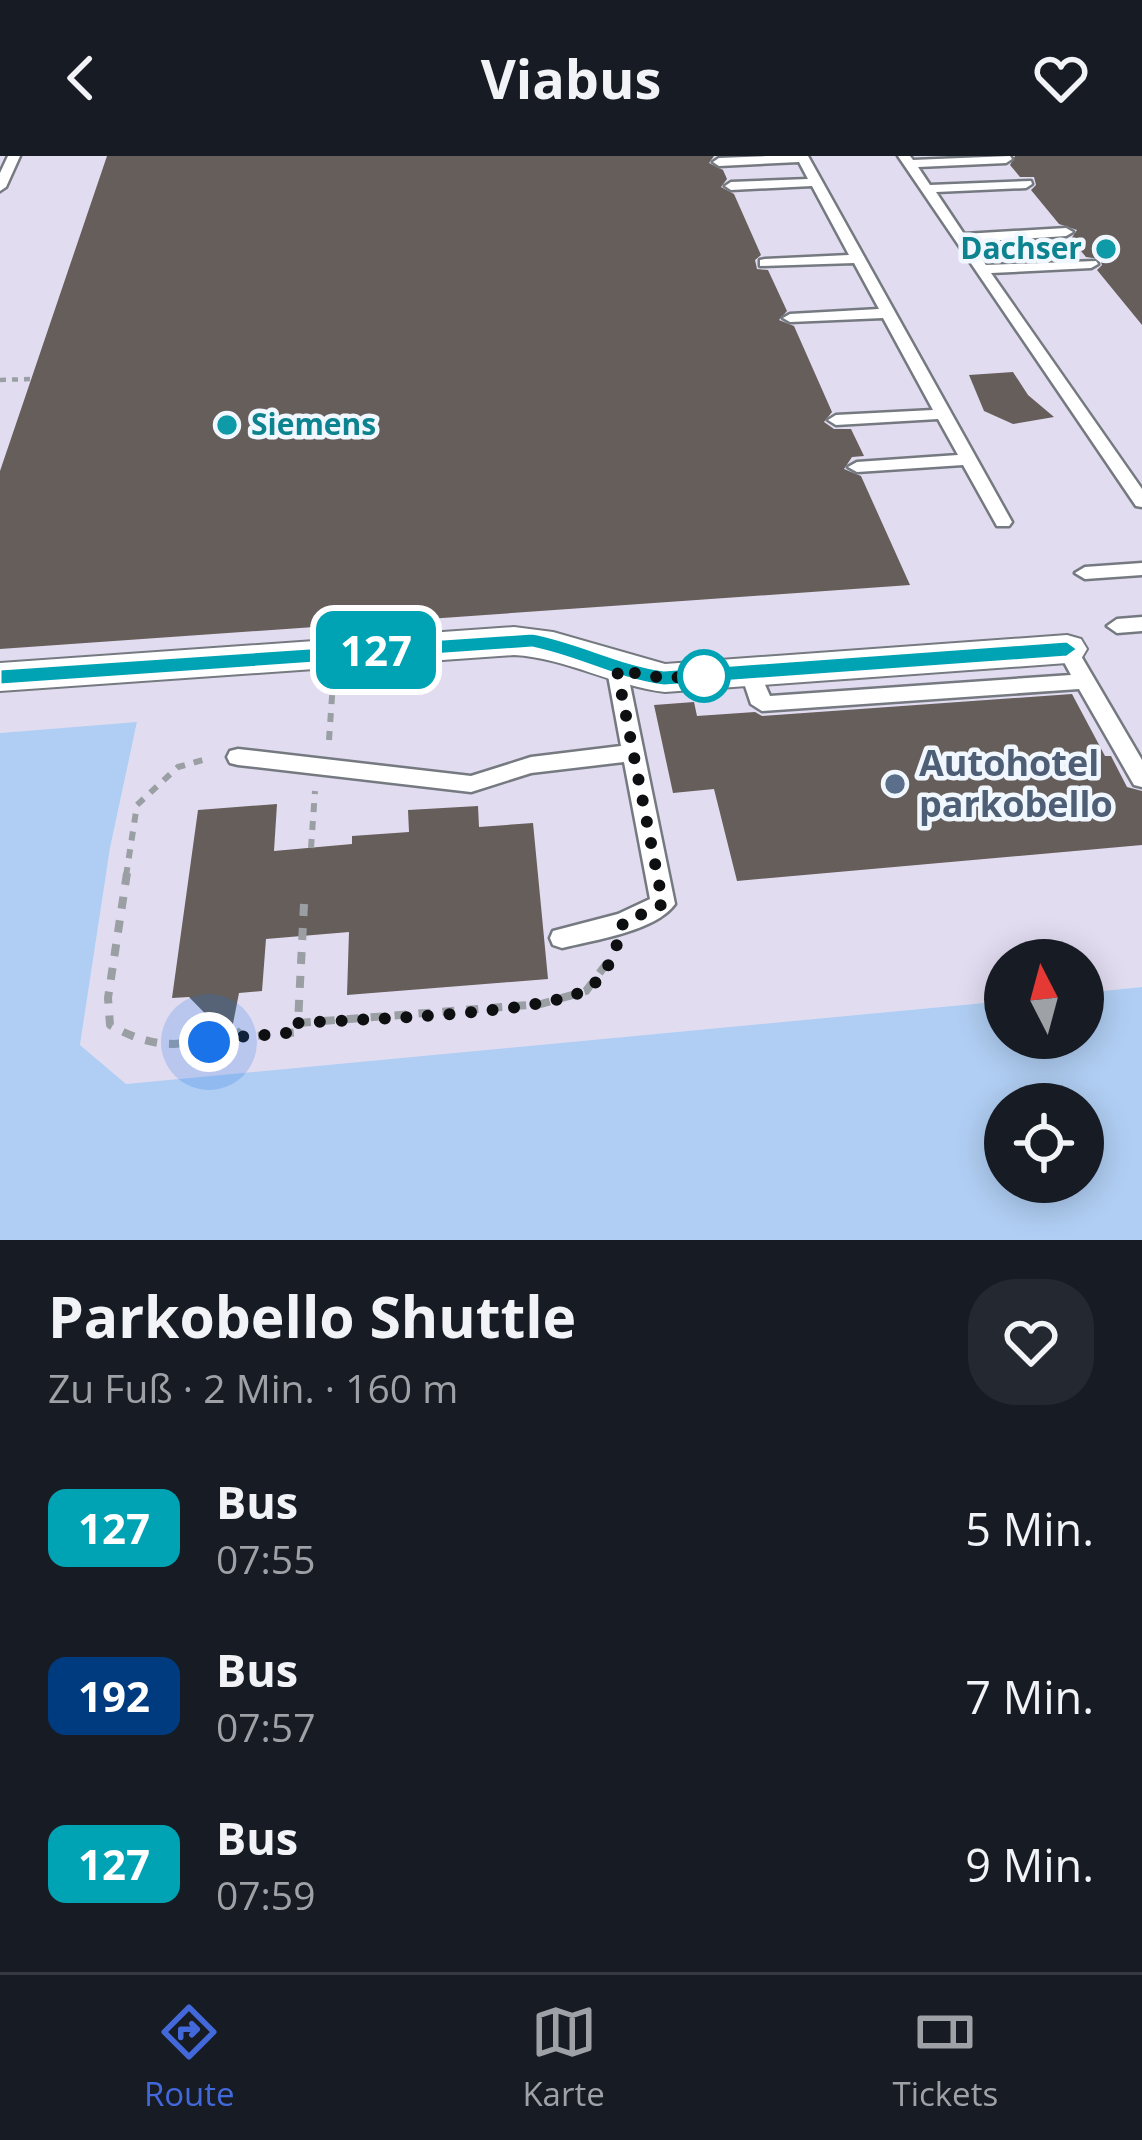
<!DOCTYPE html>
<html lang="de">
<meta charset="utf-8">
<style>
body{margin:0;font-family:"Open Sans",sans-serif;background:#242831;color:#f1f3f6;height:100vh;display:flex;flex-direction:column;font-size:45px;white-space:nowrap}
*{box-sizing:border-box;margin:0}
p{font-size:39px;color:#9ea1a6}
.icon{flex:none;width:66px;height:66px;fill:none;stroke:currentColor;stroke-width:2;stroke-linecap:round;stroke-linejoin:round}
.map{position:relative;height:1084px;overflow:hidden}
.drawer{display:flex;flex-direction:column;background:#171b24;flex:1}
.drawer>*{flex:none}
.badge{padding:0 24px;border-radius:18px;font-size:42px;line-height:78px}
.needle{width:78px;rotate:354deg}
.fabs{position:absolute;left:984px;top:783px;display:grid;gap:24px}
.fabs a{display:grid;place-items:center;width:120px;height:120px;border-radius:50%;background:#171b24;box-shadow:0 6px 30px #0003;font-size:60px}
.you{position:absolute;width:60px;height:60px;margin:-30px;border:9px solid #fff;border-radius:50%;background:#1a73e8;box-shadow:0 0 0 18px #1a73e833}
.map>.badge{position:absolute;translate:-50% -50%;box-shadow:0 0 0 6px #fff}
.round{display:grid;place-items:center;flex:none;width:126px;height:126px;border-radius:48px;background:#242831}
.summary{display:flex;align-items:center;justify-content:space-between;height:204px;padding:0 48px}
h1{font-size:57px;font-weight:700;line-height:90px}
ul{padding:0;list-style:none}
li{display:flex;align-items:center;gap:36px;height:168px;padding:0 48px}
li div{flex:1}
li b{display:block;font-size:45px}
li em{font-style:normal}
li .badge{min-width:132px;font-weight:700;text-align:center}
header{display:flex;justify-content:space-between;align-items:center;height:156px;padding:0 48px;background:#171b24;font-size:54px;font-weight:700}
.menu{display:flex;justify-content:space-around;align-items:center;height:168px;border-top:3px solid #363941;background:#171b24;font-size:33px;color:#9ea1a6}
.menu a{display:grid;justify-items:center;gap:6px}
.menu .active{color:#4268da}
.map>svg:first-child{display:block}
.commercial{fill:#e2dcf1}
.green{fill:#b0cef3;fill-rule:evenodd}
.building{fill:#665e5a}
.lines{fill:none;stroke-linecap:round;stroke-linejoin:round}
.service-casing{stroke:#757a80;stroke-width:5}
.minor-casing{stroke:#757a80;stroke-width:4}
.path-far2{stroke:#9a9fa4;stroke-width:4.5;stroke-dasharray:6 6;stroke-linecap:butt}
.path-far1{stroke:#9a9fa4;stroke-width:6;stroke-dasharray:9 9;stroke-linecap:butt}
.path{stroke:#9a9fa4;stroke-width:8;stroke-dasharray:12 12;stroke-linecap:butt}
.service{fill:#fff;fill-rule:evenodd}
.minor{fill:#fff;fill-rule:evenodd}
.line{fill:#00a3b4;stroke:#fff;stroke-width:3}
.walk{stroke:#0d0f11;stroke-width:12;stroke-dasharray:0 21.6}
.culture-dot{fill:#0f9aa8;stroke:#f1f7ff;stroke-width:4.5}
.stop-dot{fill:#fff;stroke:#00a3b4;stroke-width:6}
.service-dot{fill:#5c6f8a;stroke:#f1f7ff;stroke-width:4.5}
.labels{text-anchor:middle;stroke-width:9;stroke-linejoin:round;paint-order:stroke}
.far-culture-label{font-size:30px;font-weight:bold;fill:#0d838f;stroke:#f1f7ff;text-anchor:end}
.service-label{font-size:36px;font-weight:bold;fill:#4e5e75;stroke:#f1f7ff;text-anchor:start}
</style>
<header><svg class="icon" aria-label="back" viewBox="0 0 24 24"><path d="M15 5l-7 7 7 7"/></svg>Viabus<svg class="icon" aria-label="heart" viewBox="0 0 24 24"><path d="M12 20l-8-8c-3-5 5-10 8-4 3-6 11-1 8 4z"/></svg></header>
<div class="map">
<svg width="1142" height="1084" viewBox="0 0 1142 1084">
<rect width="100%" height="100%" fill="#e4eaf1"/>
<path class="commercial" d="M0,0H1142V831L1083,837V804H1005V845L126,929L80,889L110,692L137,567L0,577Z"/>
<path class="green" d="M137,566L110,692L80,889L126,928L1005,845V882H1083V837L1142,831V1084H0V577ZM1005,948H1083V1026H1005Z"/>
<path class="building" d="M107,0H714L709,7L723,14L727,23L721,31L734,38L761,99L755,104L757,113L768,114L787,155L779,164L794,170L832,256L824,266L834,273H851L864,300L852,301L844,313L861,320L910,429L0,493V315Z
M1015,0H1142V169L1097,114L1102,109L1100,103L1086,101L1071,83L1077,74L1059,68L1031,34L1036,29L1034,21H1020L1010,9Z
M1013,216L1028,239L1054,261L1013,268L984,255L969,219Z
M1072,538L1105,600H1111L1127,631L1142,635V689L737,725L714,633L673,637L654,549L694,546L697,560L755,556L762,560Z
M277,648L274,695L352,688V680L409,676L408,654L478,650L479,671L533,667L548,823L347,839L349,776L266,783L262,835L239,837L230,883L189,841L172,842L198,654Z"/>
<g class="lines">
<defs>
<path id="service" d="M8,0H20L6,31L0,35V17Z
M767,0H808L1012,366L1009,370H997L963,309L857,316L848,311L857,306L958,299L938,263L836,269L828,264L836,259L933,254L883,162L790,166L783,162L790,158L879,153L854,107L760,110V104L765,103L849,99L812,30L731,34L725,30L731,26L808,23L799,6L719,10L713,6L719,2Z
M898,0H910L913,4L1010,0L1012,3L1006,7L918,11L930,29L1031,25L1032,28L1026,32L936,36L964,78L1066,72L1073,76L1066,80L970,86L986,109L1096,105L1098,108L1091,112L991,117L1142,333V351L1136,350Z
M1142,407V419L1085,423L1075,417L1085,411Z
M1142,461V475L1117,477L1107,470L1117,463Z
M1067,486L1074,488L1142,604V631L1134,629L1079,533L762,555L751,548L741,518L744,513H758L770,540L1071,519L1057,493Z
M617,507L627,514L675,748C656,775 594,784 562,792L553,789L550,782L553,775L618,758L650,743L624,606L531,617L471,636L238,609L230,607L227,601L230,595L238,593L471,620L531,601L621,590L607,514Z"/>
<path id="minor" d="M514,471L553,476L665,508L1067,479L1081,483L1087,493L1081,503L1067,507L665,536C613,530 567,502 514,499L0,535V507Z"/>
</defs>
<use href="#service" class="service-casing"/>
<use href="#minor" class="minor-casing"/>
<path class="path-far2" d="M0,224L31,223"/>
<path class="path-far1" d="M329,584L333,526
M311,692L315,635
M126,720L137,649L178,611L210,602"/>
<path class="path" d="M127,717L108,842L110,869C150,892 189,896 229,870L245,881L298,876V867
M304,748L298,867L541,848L586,835L613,799"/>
<use href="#service" class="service"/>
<use href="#minor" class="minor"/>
</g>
<path class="line" d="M532,477C578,485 618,508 664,514L1067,485L1078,493L1067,501L664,530C617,524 578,501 532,492L0,529V513Z"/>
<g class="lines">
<path class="walk" d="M209,886L229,870L244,881L298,876V867C354,863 553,859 590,831C610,816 617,790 623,767L663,748L617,514L664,522L722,519L704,520"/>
</g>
<g class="culture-dot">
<circle cx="1106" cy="93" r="12"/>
<circle cx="227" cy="269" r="12"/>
</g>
<circle class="stop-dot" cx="704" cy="520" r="24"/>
<circle class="service-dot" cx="895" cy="628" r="12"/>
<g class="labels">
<g class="far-culture-label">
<text x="1082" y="103">Dachser</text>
<text x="251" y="279" text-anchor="start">Siemens</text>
</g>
<g class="service-label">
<text x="919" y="620">Autohotel<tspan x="919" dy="41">parkobello</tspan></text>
</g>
</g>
</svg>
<div class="fabs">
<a><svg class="needle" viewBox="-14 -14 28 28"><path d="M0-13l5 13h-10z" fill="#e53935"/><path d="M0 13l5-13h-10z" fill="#9ea1a6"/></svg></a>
<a><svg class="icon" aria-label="locate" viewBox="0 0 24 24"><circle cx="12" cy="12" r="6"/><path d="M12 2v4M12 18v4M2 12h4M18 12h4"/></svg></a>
</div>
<div class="you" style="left:209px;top:886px"></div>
<b class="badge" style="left:376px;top:494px;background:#00a3b4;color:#fff">127</b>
</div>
<section class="drawer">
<div class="summary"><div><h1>Parkobello Shuttle</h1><p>Zu Fuß · 2 Min. · 160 m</p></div><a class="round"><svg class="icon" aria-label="heart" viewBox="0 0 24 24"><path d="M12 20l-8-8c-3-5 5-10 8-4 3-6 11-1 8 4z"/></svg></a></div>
<ul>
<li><span class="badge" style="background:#00a3b4;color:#fff">127</span><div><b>Bus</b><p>07:55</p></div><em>5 Min.</em></li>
<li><span class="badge" style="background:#003b80;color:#fff">192</span><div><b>Bus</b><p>07:57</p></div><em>7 Min.</em></li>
<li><span class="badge" style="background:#00a3b4;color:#fff">127</span><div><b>Bus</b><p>07:59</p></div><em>9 Min.</em></li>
</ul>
</section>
<nav class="menu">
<a class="active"><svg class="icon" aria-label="directions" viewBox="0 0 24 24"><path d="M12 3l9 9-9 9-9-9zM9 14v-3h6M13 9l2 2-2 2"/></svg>Route</a>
<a><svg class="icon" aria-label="map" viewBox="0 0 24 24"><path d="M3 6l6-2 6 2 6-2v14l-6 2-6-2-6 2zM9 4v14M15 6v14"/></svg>Karte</a>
<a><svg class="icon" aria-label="tickets" viewBox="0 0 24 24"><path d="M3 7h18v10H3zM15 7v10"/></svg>Tickets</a>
</nav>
